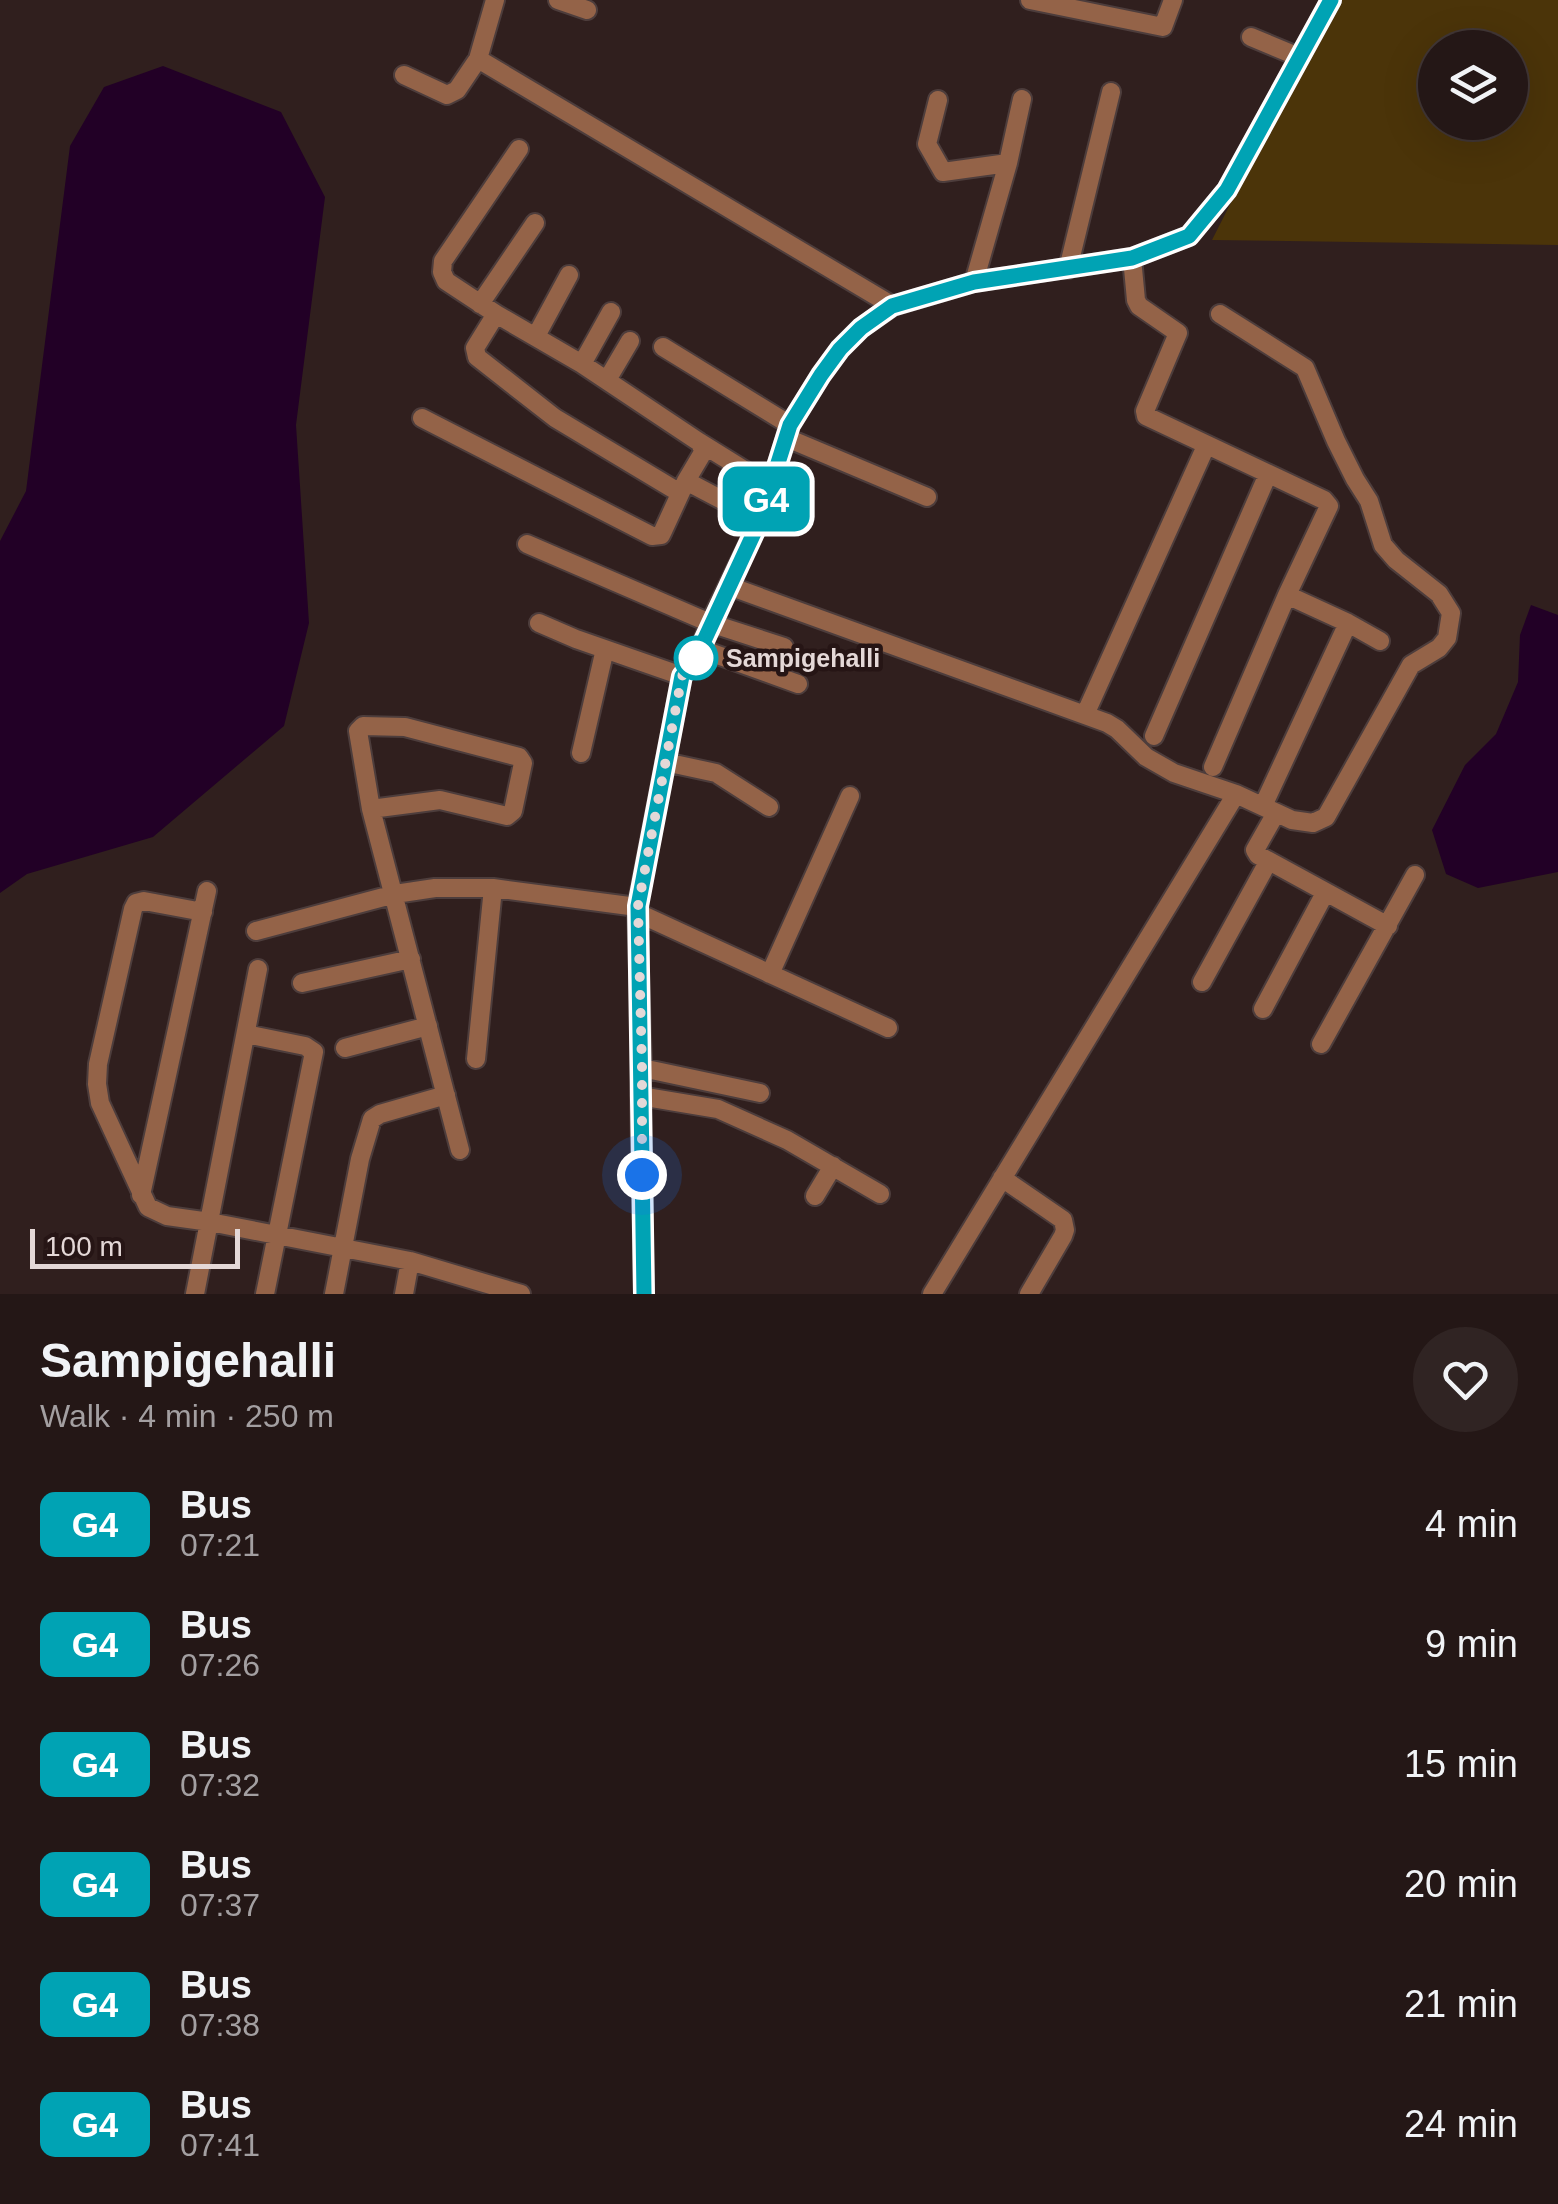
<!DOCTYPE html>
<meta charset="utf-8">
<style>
body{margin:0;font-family:Arial,sans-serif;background:#302423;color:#f1f3f6;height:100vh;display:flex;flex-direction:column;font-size:38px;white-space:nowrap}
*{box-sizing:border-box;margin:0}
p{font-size:32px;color:#a39fa1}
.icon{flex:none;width:55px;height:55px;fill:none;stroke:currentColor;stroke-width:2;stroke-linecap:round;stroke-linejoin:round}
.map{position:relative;height:1294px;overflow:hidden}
.details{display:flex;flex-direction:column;background:#241716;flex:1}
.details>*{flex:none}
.badge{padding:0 20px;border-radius:15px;font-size:35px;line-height:65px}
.controls{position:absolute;left:1418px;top:30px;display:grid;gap:20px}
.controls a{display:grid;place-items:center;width:110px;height:110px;border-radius:50%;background:#241716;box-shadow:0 10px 40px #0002,0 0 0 2px #413635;font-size:50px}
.scale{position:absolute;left:30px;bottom:25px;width:210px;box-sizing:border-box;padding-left:10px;border:5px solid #e4d8d7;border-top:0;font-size:28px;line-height:35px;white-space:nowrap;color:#e4d8d7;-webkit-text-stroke:8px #261515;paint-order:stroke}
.you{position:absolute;width:50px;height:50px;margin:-25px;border:8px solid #fff;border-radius:50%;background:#1a73e8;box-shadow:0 0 0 15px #1a73e833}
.map>.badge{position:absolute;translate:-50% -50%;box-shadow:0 0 0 5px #fff}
.round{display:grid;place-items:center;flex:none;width:105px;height:105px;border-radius:52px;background:#302423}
.overview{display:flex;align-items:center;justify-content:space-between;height:170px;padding:0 40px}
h1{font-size:48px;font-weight:800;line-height:75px}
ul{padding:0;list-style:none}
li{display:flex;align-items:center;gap:30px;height:120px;padding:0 40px}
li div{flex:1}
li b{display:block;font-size:38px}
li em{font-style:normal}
li .badge{min-width:110px;font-weight:700;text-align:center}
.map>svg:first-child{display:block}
.green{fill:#4b3409;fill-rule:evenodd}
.water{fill:#220026}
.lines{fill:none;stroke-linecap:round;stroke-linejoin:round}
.minor-casing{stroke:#4d3d3c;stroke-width:22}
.minor{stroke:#946348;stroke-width:18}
.line-casing{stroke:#fff;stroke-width:22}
.line{stroke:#00a3b4;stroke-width:15}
.walk{stroke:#e4d8d7;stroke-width:10;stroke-dasharray:0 18}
.stop-dot{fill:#fff;stroke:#00a3b4;stroke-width:5}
.labels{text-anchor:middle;stroke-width:9;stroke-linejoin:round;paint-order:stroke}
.stop-label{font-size:25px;font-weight:bold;fill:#e4d8d7;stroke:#261515;text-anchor:start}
</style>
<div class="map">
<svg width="1558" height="1294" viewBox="0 0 1558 1294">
<rect width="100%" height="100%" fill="#301f1e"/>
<path class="green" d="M1341,0H1558V245L1212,240L1296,74ZM1435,48H1510V122H1435Z"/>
<path class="water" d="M163,66L281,112L325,197L296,425L309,623L284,726L153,837L27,874L0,893V541L26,491L70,146L104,87Z
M1531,605L1558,615V872L1478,888L1446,874L1432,830L1465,765L1496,734L1518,682L1520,635Z"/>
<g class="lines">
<defs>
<path id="minor" d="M495,0L478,59L893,306
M558,0L587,10
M1030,0L1163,27L1173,0
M1251,37L1299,57
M404,75L447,95L457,90L478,59
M938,100L927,144L943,172L1008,163
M1132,258L1136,300L1139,306L1178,333L1145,411L1146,416L1324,500L1329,506L1287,595L1348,623L1263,806
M1068,269L1111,92
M974,282L1008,163L1022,99
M480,304L535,223
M496,314L475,348L477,357L555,418L680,493
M536,336L569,275
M663,347L790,425
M582,364L611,312
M607,380L630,341
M422,418L652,536L661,535L663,531L686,481L702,454L703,449L699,442L582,364L496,314L446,281L442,272L443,261L519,149
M787,438L927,497
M699,442L770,486
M686,481L760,520
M527,544L710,623L784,647
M729,586L1107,723L1117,729L1146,757L1174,773L1236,794L1292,820L1313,823L1326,817L1411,665L1439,648L1447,638L1451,613L1439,594L1396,560L1383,545L1369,501L1355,479L1336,441L1305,368L1220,314
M539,623L576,639L682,676
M1348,623L1380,641
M701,649L798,684
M1088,708L1206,446
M1154,736L1268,474
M581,753L605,649
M665,762L716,773L769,807
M1213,767L1287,595
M371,809L440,800L507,816L513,811L523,763L519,757L405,727L363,726L358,731L371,809L460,1150
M1276,813L1255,850L1258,855L1388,926
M203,912L144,901L136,903L133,909L98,1064L97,1084L100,1103L148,1207L167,1216L210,1222L410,1261L521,1294
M638,913L888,1028
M256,931L395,894L435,888H493L637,907
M770,974L850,796
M1202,982L1268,862
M302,983L411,959
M1263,1009L1325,893
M246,1034L305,1046L314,1052L265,1294
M1321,1044L1415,875
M345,1048L428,1026
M476,1059L493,888
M642,1068L760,1093
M640,1096L718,1109L787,1140L880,1194
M1002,1178L1063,1220L1065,1230L1063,1236L1029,1294
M141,1195L207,891
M815,1196L833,1166
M195,1294L258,969
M334,1294L360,1159L372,1119L380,1114L446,1095
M404,1294L410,1261
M644,1294L640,1096L642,1068L637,907L682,676L696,659L710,623L760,520L790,425L821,375L840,349L861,328L893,306L974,282L1132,258L1189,236L1227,190L1331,0
M932,1294L1236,794"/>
</defs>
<use href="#minor" class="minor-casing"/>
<use href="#minor" class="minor"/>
</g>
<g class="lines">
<defs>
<path id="line" d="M644,1294L638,906L682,676L696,658L760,520L790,425L821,375L840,349L861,328L892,306L974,282L1132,258L1189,236L1227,190L1331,0"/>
</defs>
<use href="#line" class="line-casing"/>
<use href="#line" class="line"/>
<path class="walk" d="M642,1175V1068L638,906L682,676L696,658"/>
</g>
<circle class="stop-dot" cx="696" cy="658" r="20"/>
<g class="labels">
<g class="stop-label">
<text x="726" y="667">Sampigehalli</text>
</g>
</g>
</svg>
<div class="controls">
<a><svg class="icon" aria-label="layers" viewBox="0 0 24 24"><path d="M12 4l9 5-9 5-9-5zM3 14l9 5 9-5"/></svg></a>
</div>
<div class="scale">100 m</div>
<div class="you" style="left:642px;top:1175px"></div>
<b class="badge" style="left:766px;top:499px;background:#00a3b4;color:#fff">G4</b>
</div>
<section class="details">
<div class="overview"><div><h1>Sampigehalli</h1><p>Walk · 4 min · 250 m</p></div><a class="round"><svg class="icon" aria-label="heart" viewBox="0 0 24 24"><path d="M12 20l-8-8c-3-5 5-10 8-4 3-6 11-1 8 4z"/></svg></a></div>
<ul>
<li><span class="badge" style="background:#00a3b4;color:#fff">G4</span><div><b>Bus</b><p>07:21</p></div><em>4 min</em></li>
<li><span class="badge" style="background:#00a3b4;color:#fff">G4</span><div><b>Bus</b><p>07:26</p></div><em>9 min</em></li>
<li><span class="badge" style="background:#00a3b4;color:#fff">G4</span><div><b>Bus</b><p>07:32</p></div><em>15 min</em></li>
<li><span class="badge" style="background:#00a3b4;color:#fff">G4</span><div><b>Bus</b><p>07:37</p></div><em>20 min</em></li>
<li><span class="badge" style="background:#00a3b4;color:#fff">G4</span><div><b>Bus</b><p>07:38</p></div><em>21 min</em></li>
<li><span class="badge" style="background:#00a3b4;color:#fff">G4</span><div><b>Bus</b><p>07:41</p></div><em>24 min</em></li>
</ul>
</section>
